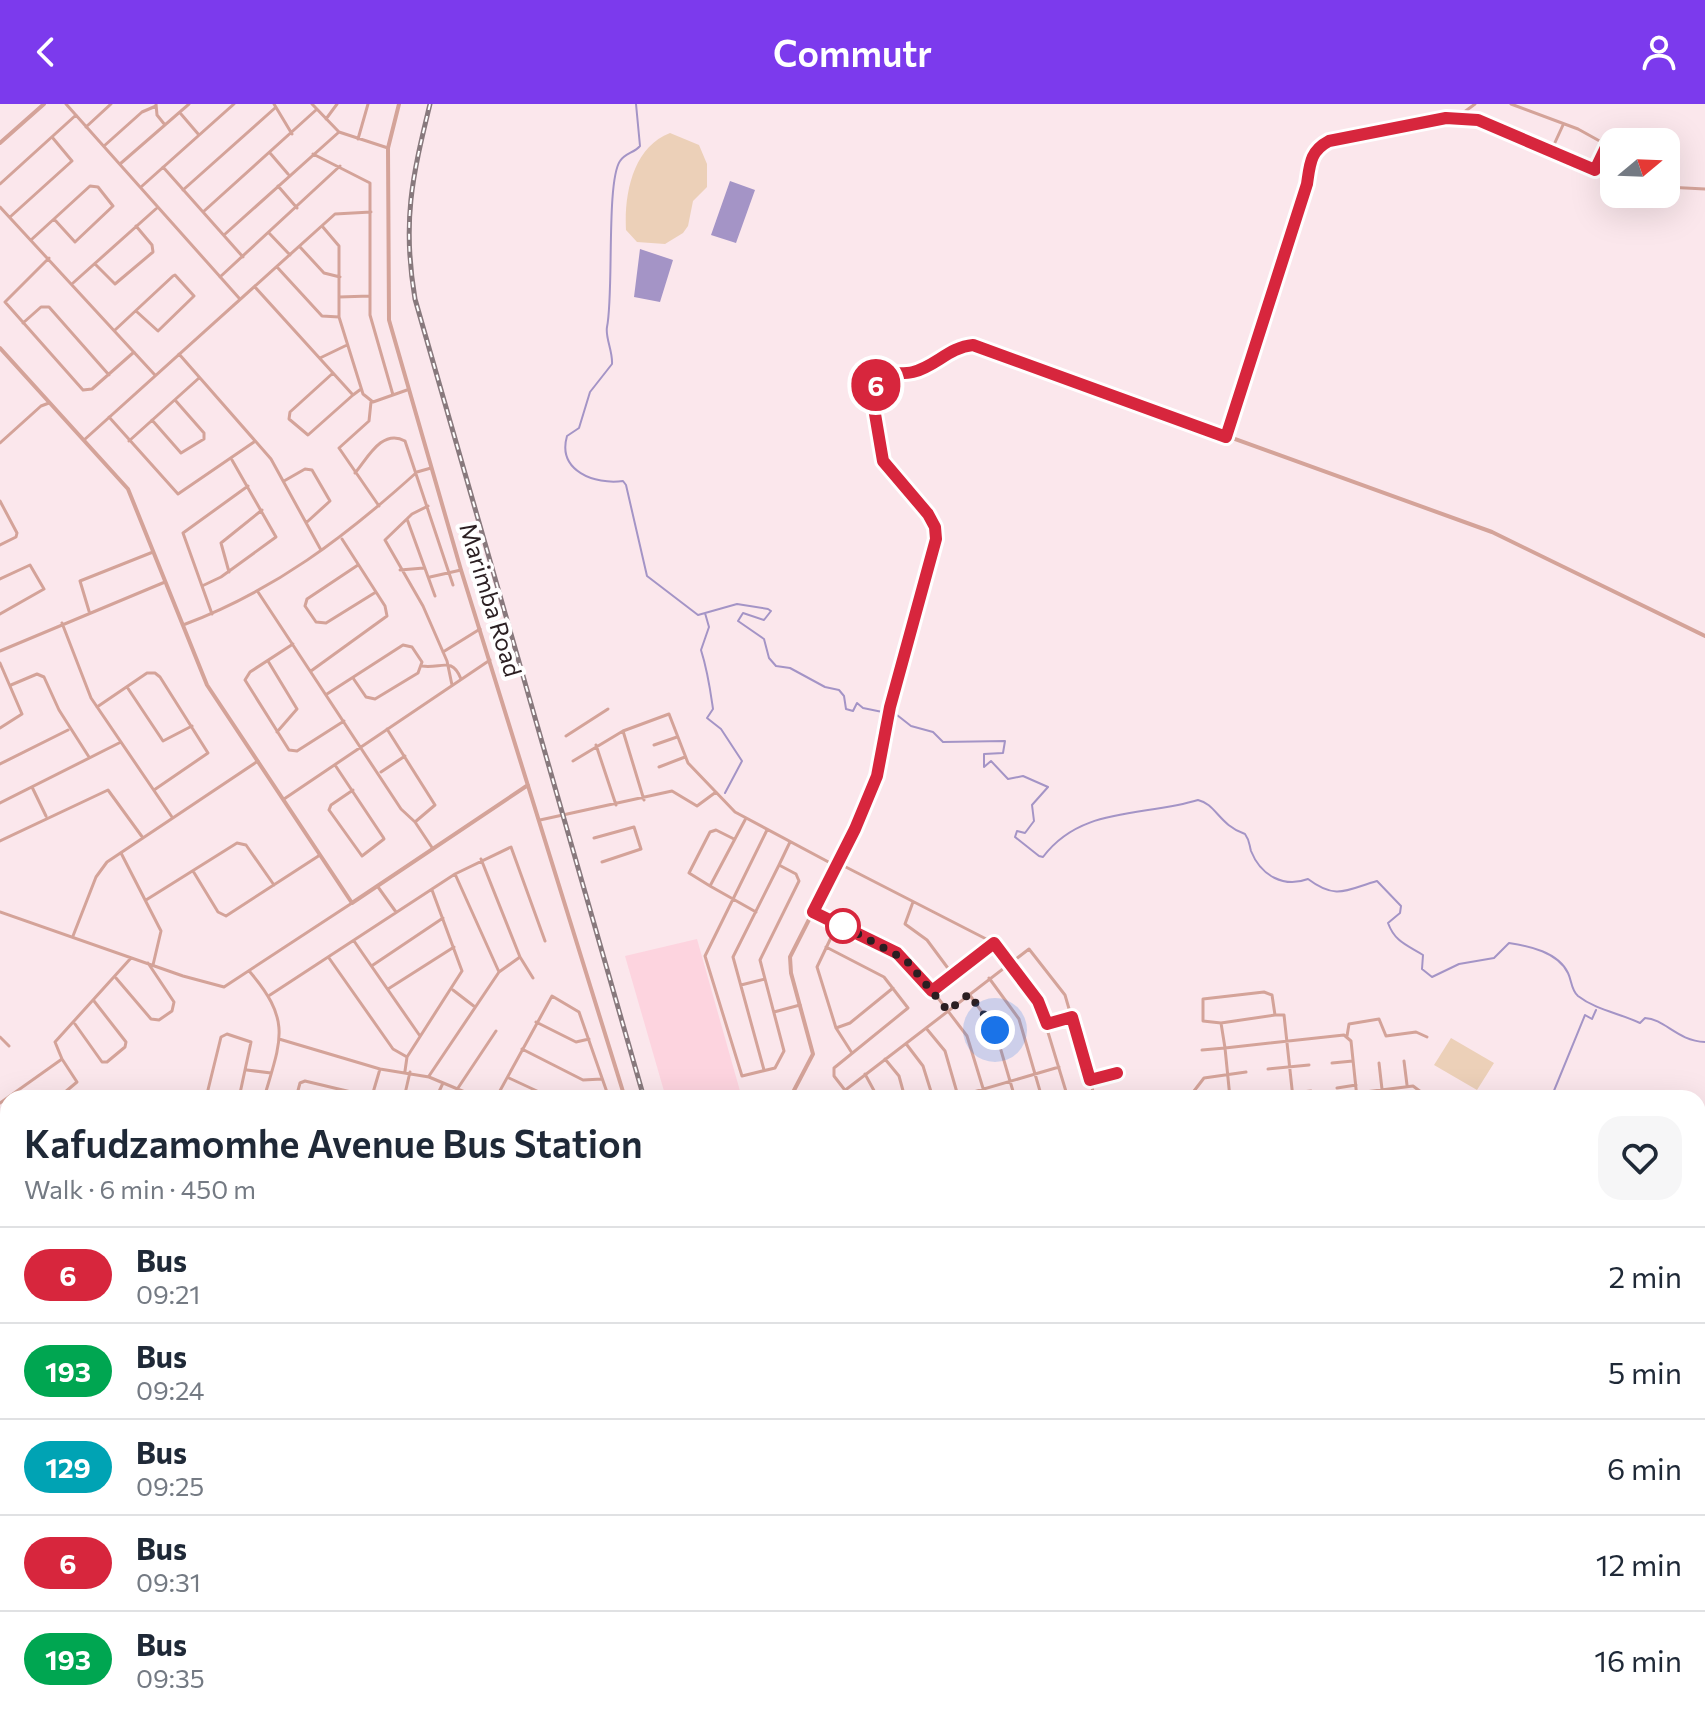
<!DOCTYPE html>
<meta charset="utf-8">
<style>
body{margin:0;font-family:Commissioner,sans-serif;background:#f6f6f7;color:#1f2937;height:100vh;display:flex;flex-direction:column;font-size:30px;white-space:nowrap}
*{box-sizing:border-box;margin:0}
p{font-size:26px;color:#747a83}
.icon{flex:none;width:44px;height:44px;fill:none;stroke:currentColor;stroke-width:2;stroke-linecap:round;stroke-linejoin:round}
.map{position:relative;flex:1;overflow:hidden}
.panel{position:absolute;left:0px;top:986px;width:1706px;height:634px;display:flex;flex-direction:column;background:#fff;border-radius:24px 24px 0 0;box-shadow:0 8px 32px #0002}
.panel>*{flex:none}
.badge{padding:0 16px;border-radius:26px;font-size:28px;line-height:52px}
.needle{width:52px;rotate:71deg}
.buttons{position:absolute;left:1600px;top:24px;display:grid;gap:16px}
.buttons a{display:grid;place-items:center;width:80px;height:80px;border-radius:16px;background:#fff;box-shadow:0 8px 32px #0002;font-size:40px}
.you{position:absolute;width:40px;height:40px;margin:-20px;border:6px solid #fff;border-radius:50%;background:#1a73e8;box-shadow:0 0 0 12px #1a73e833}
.map>.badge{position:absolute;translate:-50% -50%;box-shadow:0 0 0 4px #fff}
.round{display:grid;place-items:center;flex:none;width:84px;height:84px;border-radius:24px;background:#f6f6f7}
.headline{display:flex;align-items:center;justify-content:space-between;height:136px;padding:0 24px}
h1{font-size:38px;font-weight:600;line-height:60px}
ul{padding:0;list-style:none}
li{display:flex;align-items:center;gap:24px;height:96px;padding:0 24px;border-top:2px solid #e0e1e3}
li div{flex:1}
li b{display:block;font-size:30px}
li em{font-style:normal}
li .badge{min-width:88px;font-weight:700;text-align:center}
header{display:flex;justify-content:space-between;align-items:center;height:104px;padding:0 24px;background:#7c3aed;color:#fff;font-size:36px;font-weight:600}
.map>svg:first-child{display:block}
.built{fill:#fdd4df}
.green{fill:#ecd0b8}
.water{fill:#a494c6}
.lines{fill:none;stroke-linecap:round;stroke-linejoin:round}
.stream{stroke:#a494c6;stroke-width:2}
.minor{stroke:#d4a399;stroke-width:3}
.tertiary{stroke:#d4a399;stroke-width:4}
.rail-casing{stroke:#88797d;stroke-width:5}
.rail{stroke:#fff;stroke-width:2;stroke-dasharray:6;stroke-linecap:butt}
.line-casing{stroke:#fff;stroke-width:18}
.line{stroke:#d7263d;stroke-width:12}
.walk{stroke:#2b1f22;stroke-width:8;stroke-dasharray:0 14.4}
.stop-dot{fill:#fff;stroke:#d7263d;stroke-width:4}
.labels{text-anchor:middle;stroke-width:8;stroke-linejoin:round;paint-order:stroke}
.street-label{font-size:24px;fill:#2b1f22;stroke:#fff}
</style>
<header><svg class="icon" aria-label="back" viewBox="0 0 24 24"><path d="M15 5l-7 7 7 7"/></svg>Commutr<svg class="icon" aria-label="person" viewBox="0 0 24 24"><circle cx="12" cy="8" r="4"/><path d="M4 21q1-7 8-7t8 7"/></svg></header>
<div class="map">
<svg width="1705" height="1619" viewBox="0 0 1705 1619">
<rect width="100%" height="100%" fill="#fbe7ec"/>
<path class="built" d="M697,835L740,987L732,989L733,994H666L625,852Z
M1698,1363L1705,1371V1569L1698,1576Z
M844,1612H943L945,1619H846Z
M1032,1612H1128L1130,1619H1008Z"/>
<path class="green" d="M670,29L699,41L707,60V83L693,97L688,122L683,129L665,140L637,138L626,126C624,90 633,43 670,29Z
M1451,934L1494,959L1477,986L1434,961Z"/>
<path class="water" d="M730,77L755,86L736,139L711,131Z
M640,145L673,156L660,198L634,193Z"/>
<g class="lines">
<path class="stream" d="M636,0L640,42C634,49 625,49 620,57C606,78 614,190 607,223C605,233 613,248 612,260L590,288L579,324L567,332C557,367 595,381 623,377L626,381L647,472L698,511L737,500L768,505L771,507L764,516L743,509L738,517L764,535L769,554L776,562L790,564L825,583L839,586L844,592L846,605L853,607L857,599L863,604L897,611L911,622L933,628L943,638L1005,637L1003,649L984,650V663L991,657L1008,675L1023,672L1048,683L1032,701L1034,717L1025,729L1017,727L1015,733L1039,752L1043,753C1081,702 1143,713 1198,696C1216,700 1219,721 1245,730C1250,737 1249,740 1251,747C1261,772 1284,784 1308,775C1337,797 1348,785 1377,777L1401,802L1400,809L1388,819C1395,838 1407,841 1423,851L1422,865L1432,873L1459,860L1494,854L1509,839C1529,842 1558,848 1568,869C1572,877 1571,886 1578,892C1596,906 1619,909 1640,919L1645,914C1665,915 1677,937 1705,938
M705,509L709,523L701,546C708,568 710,584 713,605L707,614L721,625L742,657L725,689
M1551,994L1585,911L1592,915L1596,906
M0,1528L8,1529"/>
<path class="minor" d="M66,0L239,194
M156,0L157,11L165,21
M274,0L292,30
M312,0L339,28L388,44
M1511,0L1578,25L1614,45
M181,10L199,31
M1456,14L1475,0
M326,15L337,0
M86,23L111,0
M358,35L368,0
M1633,38H1643
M104,42L142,8L156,2
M1552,45L1563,21
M270,49L288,70
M313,50L370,79V211L393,291
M120,60L189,0
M163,63L243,153
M1595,66L1607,41
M0,80L76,11
M278,82L297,104
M141,83L234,0
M1666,83L1705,85
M183,86L275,4
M0,103L154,270
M203,108L316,6
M10,113L72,57L52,33
M322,122L339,142V213L363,290L373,298L407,286
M269,129L290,151
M224,131L339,28
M31,136L90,82L98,83L113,102L75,138L54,115
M300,143L324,169L340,173
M49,154L5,198L83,286L92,285L134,248
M95,160L115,180L153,148L152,141L136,122
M277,163L322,212L339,213
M220,173L340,62
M73,179L158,103
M255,183L353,291L361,285
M339,193L370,192
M23,219L41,203H49L109,271
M115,226L173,172L175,171L194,192L158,227L136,207
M179,250L271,355L321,446
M320,254L347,241
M333,269L290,308L289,315L308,331L353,291
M371,298L369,317L339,344L379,402
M109,313L178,390L254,338
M152,316L181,349L204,335V329L175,296
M1227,332L1307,80L1313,51L1326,38L1450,13L1486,18L1614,75
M84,336L335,110L371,108
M129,337L199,274
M0,339L41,302L49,299
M355,369C367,355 382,324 405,337L453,481
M284,377L305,365L312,366L330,397L307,418
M0,397L17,429L16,433L0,441
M428,402L412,410L385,436L423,502L447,557L452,581
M407,415L435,492
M358,461L307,495L305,502L316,518L326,519L376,488
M400,466L424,464
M229,468L221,439L262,406
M430,473L461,466
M0,475L30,461L44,485L0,510
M202,482L221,473L276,433L232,356
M258,488L401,705L415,718L435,701L387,625
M89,507L80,477L153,448
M212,510L183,429L248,382
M62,519L91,594L172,713
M183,521C274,487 345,433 417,368L431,364
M293,540L250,568L245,576L289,646L297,647L344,617
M0,547L165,478
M443,548L480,525
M268,557L297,605L277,628
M0,559L22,610L0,624
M422,562C441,565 452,552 461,575
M311,567L387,512L385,502L342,435
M11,581L37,570L44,573L59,606L89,653
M127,583L163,637L192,622
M327,590L403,541L412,543L422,558L418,569L375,595L366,593L353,574
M97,603L147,569H155L160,573L208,649L154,686
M566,632L608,605
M596,641L616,701
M654,641L677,633
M573,657L623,627
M0,660L68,626
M335,661L383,733L384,735L362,752L329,706L331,701L353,686
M659,663L685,653
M381,668L405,652
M32,683L46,712
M284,695L490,556
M644,696L623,627L669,610L688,659L735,708L836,762
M0,699L121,638
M540,716L672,687L697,702L716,688
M745,716L710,782L756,808
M415,718L433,745
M767,726L705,852L742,972L775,964L784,947L760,856L799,777L796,770L779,761L790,738
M594,734L634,723L641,745L602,758
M0,737L108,686L143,734
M121,749L161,827L153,861
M481,755L520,853L533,874
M838,759L994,839L1040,902L1068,994
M193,767L218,808L226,812L320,751
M455,770L499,868
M710,782L689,769L710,728L716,726L734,735
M378,783L396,808
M146,796L237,739L246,741L274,781
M913,798L905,820L927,836L953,871
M0,808L183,872L224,883L352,799
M813,808L897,849L919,869L967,932L986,994
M837,821L817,863L836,924L852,949
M73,832L96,773L107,758L258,657
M354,837L420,932
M826,843L884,873L908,904L834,964V972L851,994
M329,854L393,945L407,953
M373,861L443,814
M250,868C292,917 281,936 264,994
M116,874L151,915L159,916L172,907L174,898L148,859
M989,874L1019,915L1042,994
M741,881L765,875
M388,885L454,843
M453,886L475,903
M934,886L994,839
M1264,888L1272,891L1275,911L1221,919L1203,917V895Z
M969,890L995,926L1015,994
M270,891L455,770L511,743L545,837
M774,908L800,901
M1275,911H1284L1293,994
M536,918L576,938L589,935
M75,920L102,958H107L125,943L126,938L94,897
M1048,920L1072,913
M836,924L850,919L893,884
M926,924L945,947L958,992
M1347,932L1349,920L1379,915L1386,932L1416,928L1427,933
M0,933L9,942
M279,935L380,965L429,973L479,994
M907,941L923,962L933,994
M522,945L583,976L602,975
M1202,946L1225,944L1221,919
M885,955L899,972L905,994
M1404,957L1407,981
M1332,959L1353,957
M1379,959L1383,994
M1268,965L1309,961
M247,966L271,969
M764,966L733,853L779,761
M405,967L407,953L462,867L432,786
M865,970L878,994
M429,972L499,868L520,853
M509,974L552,994
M1090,976L1117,969
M458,984L496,927
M1337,984L1356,981
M1357,989L1413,982L1429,994
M1273,991L1311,987
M372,992L380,965
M58,994L77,978L62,955
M206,994L221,933L227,930L251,938L239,994
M296,994L300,979L305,977L372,993
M340,994L342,986
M404,994L410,968
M436,994L443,979
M496,994L552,892L579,908L609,994
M835,994L1029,845L1065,891L1095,994
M953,994L1059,963
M1194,994V987L1204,974L1246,968
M1230,994L1225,944L1344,931L1351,937L1357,994
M1500,994L1516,989
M0,999L62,955L55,938L131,854
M0,1038L8,1032
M0,1095L4,1103
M0,1105L8,1102
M0,1126L8,1128
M1698,1185L1705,1189
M1698,1220L1705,1208
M0,1221L8,1188
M1698,1256L1705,1263
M0,1286L8,1284
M1698,1290L1705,1297
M1698,1312L1705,1320
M0,1318L8,1315
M0,1341L8,1360
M0,1402L8,1399
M0,1433L8,1431
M0,1465L8,1462
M5,1494L8,1493
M0,1589L8,1596
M49,1612L53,1619
M326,1612L346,1619
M499,1612L500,1619
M537,1612L539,1619
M568,1612L570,1619
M659,1612L661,1619
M692,1612L694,1619
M1131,1612L1133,1619
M1162,1612L1165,1619
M1228,1612L1235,1619
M1269,1612L1275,1619
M1305,1612L1307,1619
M1337,1612L1339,1619
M1368,1612L1371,1619
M1383,1612L1389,1619
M1422,1612L1427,1619
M1612,1612L1619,1619
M116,1619L119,1612
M179,1619L182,1612
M248,1619L251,1612
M281,1619L283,1612
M398,1619L427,1612
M624,1619L648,1612
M1567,1619L1575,1612
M1681,1619L1686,1614"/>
<path class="tertiary" d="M399,0L388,44L389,216L461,466L625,994
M0,39L44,0
M0,244L128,385L207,581L352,799L528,681
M790,994L813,950L791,869L790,853L855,725L877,672L890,603L936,435L933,417L883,357L873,293L880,273L914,268L959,243L978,242L1492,428L1705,532
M0,1163L8,1160
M1698,1337L1705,1345
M0,1551L8,1555
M151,1612L169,1619
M389,1612L391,1619
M800,1612L802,1619
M949,1612L951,1619
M991,1619L1016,1612"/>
<defs>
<path id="rail" d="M430,0C412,74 402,118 415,195L644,994
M821,1612L823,1619"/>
</defs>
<use href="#rail" class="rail-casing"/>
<use href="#rail" class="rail"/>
</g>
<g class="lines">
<defs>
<path id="line" d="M1117,969L1090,976L1072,913L1047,920L1038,897L994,839L932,887L897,849L813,808L855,725L877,672L890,603L936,435L935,423L928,410L883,357L874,304L877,277C886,266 900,271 913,268C935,263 949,243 973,241L1226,333L1307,80C1310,60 1310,47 1329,37L1446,14L1478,16L1595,66L1607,41L1614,45"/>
</defs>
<use href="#line" class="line-casing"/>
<use href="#line" class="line"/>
<path class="walk" d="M843,822L838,819L906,856L948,907L969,890L995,926"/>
</g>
<circle class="stop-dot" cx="843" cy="822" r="16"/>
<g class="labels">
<g class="street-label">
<text transform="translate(490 496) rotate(73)" y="8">Marimba Road</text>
</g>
</g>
</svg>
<div class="buttons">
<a><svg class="needle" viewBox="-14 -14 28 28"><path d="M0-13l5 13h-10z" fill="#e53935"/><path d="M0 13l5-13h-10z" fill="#747a83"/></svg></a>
</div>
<div class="you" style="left:995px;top:926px"></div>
<b class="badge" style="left:876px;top:281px;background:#d7263d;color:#fff">6</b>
<section class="panel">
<div class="headline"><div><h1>Kafudzamomhe Avenue Bus Station</h1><p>Walk · 6 min · 450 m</p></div><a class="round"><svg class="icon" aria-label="heart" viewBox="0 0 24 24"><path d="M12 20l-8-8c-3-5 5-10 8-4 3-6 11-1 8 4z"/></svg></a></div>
<ul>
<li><span class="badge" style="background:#d7263d;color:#fff">6</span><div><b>Bus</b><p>09:21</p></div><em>2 min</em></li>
<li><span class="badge" style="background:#00a651;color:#fff">193</span><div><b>Bus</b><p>09:24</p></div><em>5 min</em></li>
<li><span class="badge" style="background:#00a3b4;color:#fff">129</span><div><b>Bus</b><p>09:25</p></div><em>6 min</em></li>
<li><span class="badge" style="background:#d7263d;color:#fff">6</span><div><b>Bus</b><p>09:31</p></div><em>12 min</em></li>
<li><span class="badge" style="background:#00a651;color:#fff">193</span><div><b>Bus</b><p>09:35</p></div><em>16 min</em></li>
</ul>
</section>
</div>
